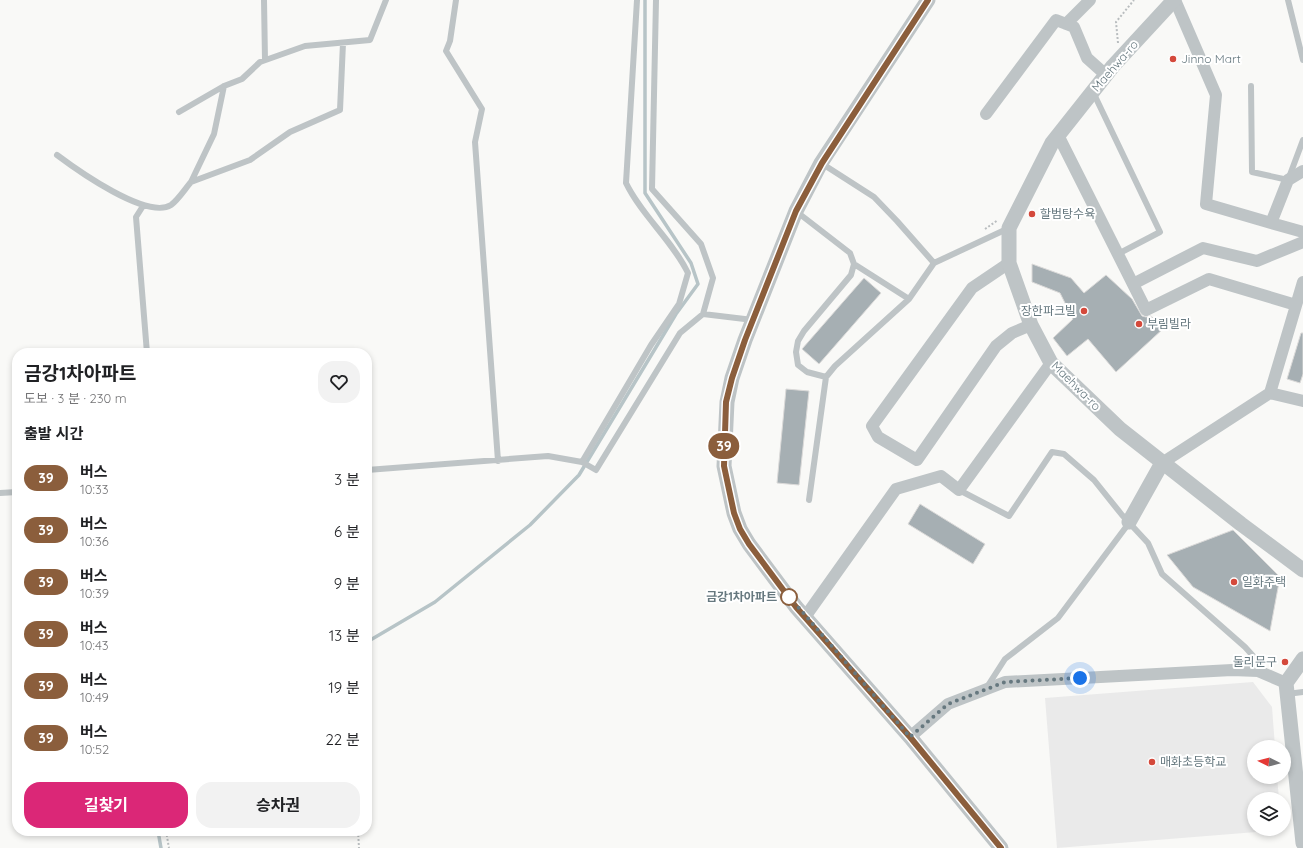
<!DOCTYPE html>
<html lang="ko">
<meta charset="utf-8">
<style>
body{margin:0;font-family:Quicksand,"Noto Sans KR",sans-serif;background:#f2f2f2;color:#202124;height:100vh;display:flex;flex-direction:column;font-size:15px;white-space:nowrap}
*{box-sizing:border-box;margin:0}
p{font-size:13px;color:#757577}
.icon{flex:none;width:22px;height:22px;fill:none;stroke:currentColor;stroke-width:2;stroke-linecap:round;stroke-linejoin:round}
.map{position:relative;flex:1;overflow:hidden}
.drawer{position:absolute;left:12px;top:348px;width:360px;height:488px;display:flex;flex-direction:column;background:#fff;border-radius:16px;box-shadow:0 2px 6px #0003}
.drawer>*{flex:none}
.badge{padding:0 8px;border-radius:13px;font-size:14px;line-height:26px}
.needle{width:26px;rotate:276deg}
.fabs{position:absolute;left:1247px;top:740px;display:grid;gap:8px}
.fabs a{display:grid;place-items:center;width:44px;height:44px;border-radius:50%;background:#fff;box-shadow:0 2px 6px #0003;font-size:20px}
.you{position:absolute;width:20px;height:20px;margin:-10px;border:3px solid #fff;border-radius:50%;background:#1a73e8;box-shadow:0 0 0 6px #1a73e833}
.map>.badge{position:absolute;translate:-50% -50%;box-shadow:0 0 0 2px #fff}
h2{padding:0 12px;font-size:15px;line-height:36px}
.round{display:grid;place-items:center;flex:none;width:42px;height:42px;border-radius:16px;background:#f2f2f2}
.overview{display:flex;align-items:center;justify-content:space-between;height:68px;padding:0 12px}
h1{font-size:19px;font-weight:700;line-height:30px}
.action{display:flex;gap:8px;margin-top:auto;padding:8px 12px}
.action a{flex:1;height:46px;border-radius:16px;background:#db2777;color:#fff;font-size:16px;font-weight:700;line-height:46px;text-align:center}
.action a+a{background:#f2f2f2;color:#202124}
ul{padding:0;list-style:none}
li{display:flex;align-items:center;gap:12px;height:52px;padding:0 12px}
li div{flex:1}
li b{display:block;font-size:15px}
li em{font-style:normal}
li .badge{min-width:44px;font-weight:700;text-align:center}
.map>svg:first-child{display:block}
.built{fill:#eaeaea}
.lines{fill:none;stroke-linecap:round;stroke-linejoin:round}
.stream{stroke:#b7c4c7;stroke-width:3.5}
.building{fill:#a6afb3;stroke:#dbdad9}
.path{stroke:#b9bdbf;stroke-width:2;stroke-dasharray:2 2;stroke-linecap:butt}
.service{stroke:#bec4c6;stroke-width:6}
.minor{stroke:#bec4c6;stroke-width:12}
.tertiary{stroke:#bec4c6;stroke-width:15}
.line-casing{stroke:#fff;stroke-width:9}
.line{stroke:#8b5e3c;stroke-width:6}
.walk{stroke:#66787f;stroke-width:4;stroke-dasharray:0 7.2}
.poi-dot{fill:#d4493b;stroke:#fff;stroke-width:1.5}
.stop-dot{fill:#fff;stroke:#8b5e3c;stroke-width:2}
.labels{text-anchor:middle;stroke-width:4;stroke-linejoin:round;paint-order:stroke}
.poi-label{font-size:12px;fill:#66787f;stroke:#fff;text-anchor:start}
.street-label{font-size:12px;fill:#66787f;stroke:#fff}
.stop-label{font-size:12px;font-weight:bold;fill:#66787f;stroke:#fff;text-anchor:end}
</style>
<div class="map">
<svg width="1303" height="848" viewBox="0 0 1303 848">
<rect width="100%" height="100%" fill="#f9f9f7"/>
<path class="built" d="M1253,682L1272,707L1275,747H1254V777H1277L1279,799H1254V829L1281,830L1057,848L1045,698Z"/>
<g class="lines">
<path class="stream" d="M367,642L435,602L530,525L579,475L676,314L698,284L691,263L645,193V0
M158,831L161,848"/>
</g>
<path class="building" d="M1032,264L1071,278L1084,293L1106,275L1132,299L1142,316L1146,317L1151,316L1164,328L1116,372L1088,339L1067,356L1053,338L1073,319L1060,293L1032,282Z
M864,278L881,293L819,364L802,349Z
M1301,333H1303V374L1300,383L1287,379Z
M786,389L809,391L799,485L777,483Z
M920,504L985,544L973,564L908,524Z
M1233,530L1280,577L1270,631L1193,587L1167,555Z"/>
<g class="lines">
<path class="path" d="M1118,43L1116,22L1134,0
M985,229L998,220
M166,831L169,848
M358,831L359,848"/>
<path class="service" d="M264,0L265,60
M456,0L450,41L446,51L482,109L475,142L498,461
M1288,0L1303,60
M224,86L214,134L191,182L250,160L290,132L340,110L343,43
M1251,86L1252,172L1288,180L1303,140
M1093,92L1160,232L1118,254
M179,112L224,86L242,79L260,62L305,46L370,40L386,0
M57,155C77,170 147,220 171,205C178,200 185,189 191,182
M821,163L874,197L897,221L934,263
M143,206L136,217L147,353
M797,212L850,253L854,264L851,275L804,331L798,341L796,352L798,365L807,372L826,377
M854,264L909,299
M703,314L753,320
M582,462L651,345L679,304L688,273C672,240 642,216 626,183L637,0
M367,470L548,456L582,462L596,470L680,333L703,314L713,278L701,244L652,189L656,0
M959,490L1009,516L1052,452L1064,454L1094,480L1122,515L1148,543L1162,574L1245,647L1254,657L1258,671
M0,493L17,492
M809,500L826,377L835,366L909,299L934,263L1009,228
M987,687L1005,659L1058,618L1129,523
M1287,694L1303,692"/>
<path class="minor" d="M1175,0L1216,95L1206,204L1271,223
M1066,24L1090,0
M986,114L1056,20L1074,27L1087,58L1106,75
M1058,135L1146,310L1209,279L1296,305
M1303,171L1288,180L1271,223L1303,232
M1009,263L972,288L872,426L878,437L917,460L996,346L1012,333L1031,325
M1133,284L1203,248L1257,261L1303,242
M1270,393L1303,401
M1162,463L1270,393L1303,282
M805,617L896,489L941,476L959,490L1051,363
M910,737L948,704L1005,682L1232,670L1258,671L1286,683"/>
<path class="tertiary" d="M928,0L821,163L796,211L745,340L732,378L727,402L724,466L734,513L740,529L749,544L796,607L910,737L1001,848
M1174,0L1113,66L1052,143L1009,228V263L1031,325L1051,363L1120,429L1241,524L1303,570
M1129,522L1162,463
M1303,659L1286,683L1303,843"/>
</g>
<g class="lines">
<defs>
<path id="line" d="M928,0L822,163L796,211L745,340L732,378L726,402L724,466L734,513L740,529L749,544L796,607L910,737L1001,848"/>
</defs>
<use href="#line" class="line-casing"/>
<use href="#line" class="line"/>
<path class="walk" d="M789,597L787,594L910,737L948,704L1005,682L1080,678"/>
</g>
<g class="poi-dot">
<circle cx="1173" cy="59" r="4"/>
<circle cx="1032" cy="214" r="4"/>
<circle cx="1084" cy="311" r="4"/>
<circle cx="1139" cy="324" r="4"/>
<circle cx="1234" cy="582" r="4"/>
<circle cx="1285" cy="662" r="4"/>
<circle cx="1152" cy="762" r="4"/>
</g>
<circle class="stop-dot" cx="789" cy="597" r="8"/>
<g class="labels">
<g class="poi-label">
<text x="1181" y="63">Jinno Mart</text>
<text x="1040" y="218">할범탕수육</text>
<text x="1076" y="315" text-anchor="end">장한파크빌</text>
<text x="1147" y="328">부림빌라</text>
<text x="1242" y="586">일화주택</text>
<text x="1277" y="666" text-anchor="end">둘리문구</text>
<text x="1160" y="766">매화초등학교</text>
</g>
<g class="street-label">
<text transform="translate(1115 66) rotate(-49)" y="4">Maehwa-ro</text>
<text transform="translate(1076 386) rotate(45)" y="4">Maehwa-ro</text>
</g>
<g class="stop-label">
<text x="777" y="601">금강1차아파트</text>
</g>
</g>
</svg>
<div class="fabs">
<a><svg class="needle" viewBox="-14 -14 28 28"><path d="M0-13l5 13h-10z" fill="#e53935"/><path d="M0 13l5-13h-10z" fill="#757577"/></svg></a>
<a><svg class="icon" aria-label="layers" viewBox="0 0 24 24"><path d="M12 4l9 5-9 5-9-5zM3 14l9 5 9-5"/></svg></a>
</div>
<div class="you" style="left:1080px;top:678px"></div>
<b class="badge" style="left:724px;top:446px;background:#8b5e3c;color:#fff">39</b>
<section class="drawer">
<div class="overview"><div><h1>금강1차아파트</h1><p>도보 · 3 분 · 230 m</p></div><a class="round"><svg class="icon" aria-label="heart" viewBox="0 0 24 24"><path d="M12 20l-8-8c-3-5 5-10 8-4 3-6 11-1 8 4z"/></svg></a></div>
<h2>출발 시간</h2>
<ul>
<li><span class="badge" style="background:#8b5e3c;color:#fff">39</span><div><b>버스</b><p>10:33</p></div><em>3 분</em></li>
<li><span class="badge" style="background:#8b5e3c;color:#fff">39</span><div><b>버스</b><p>10:36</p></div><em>6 분</em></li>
<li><span class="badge" style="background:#8b5e3c;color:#fff">39</span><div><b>버스</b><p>10:39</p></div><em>9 분</em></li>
<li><span class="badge" style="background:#8b5e3c;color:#fff">39</span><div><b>버스</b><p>10:43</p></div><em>13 분</em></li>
<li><span class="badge" style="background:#8b5e3c;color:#fff">39</span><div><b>버스</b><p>10:49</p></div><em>19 분</em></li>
<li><span class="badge" style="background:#8b5e3c;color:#fff">39</span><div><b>버스</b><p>10:52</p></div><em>22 분</em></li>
</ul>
<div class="action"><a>길찾기</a><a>승차권</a></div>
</section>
</div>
